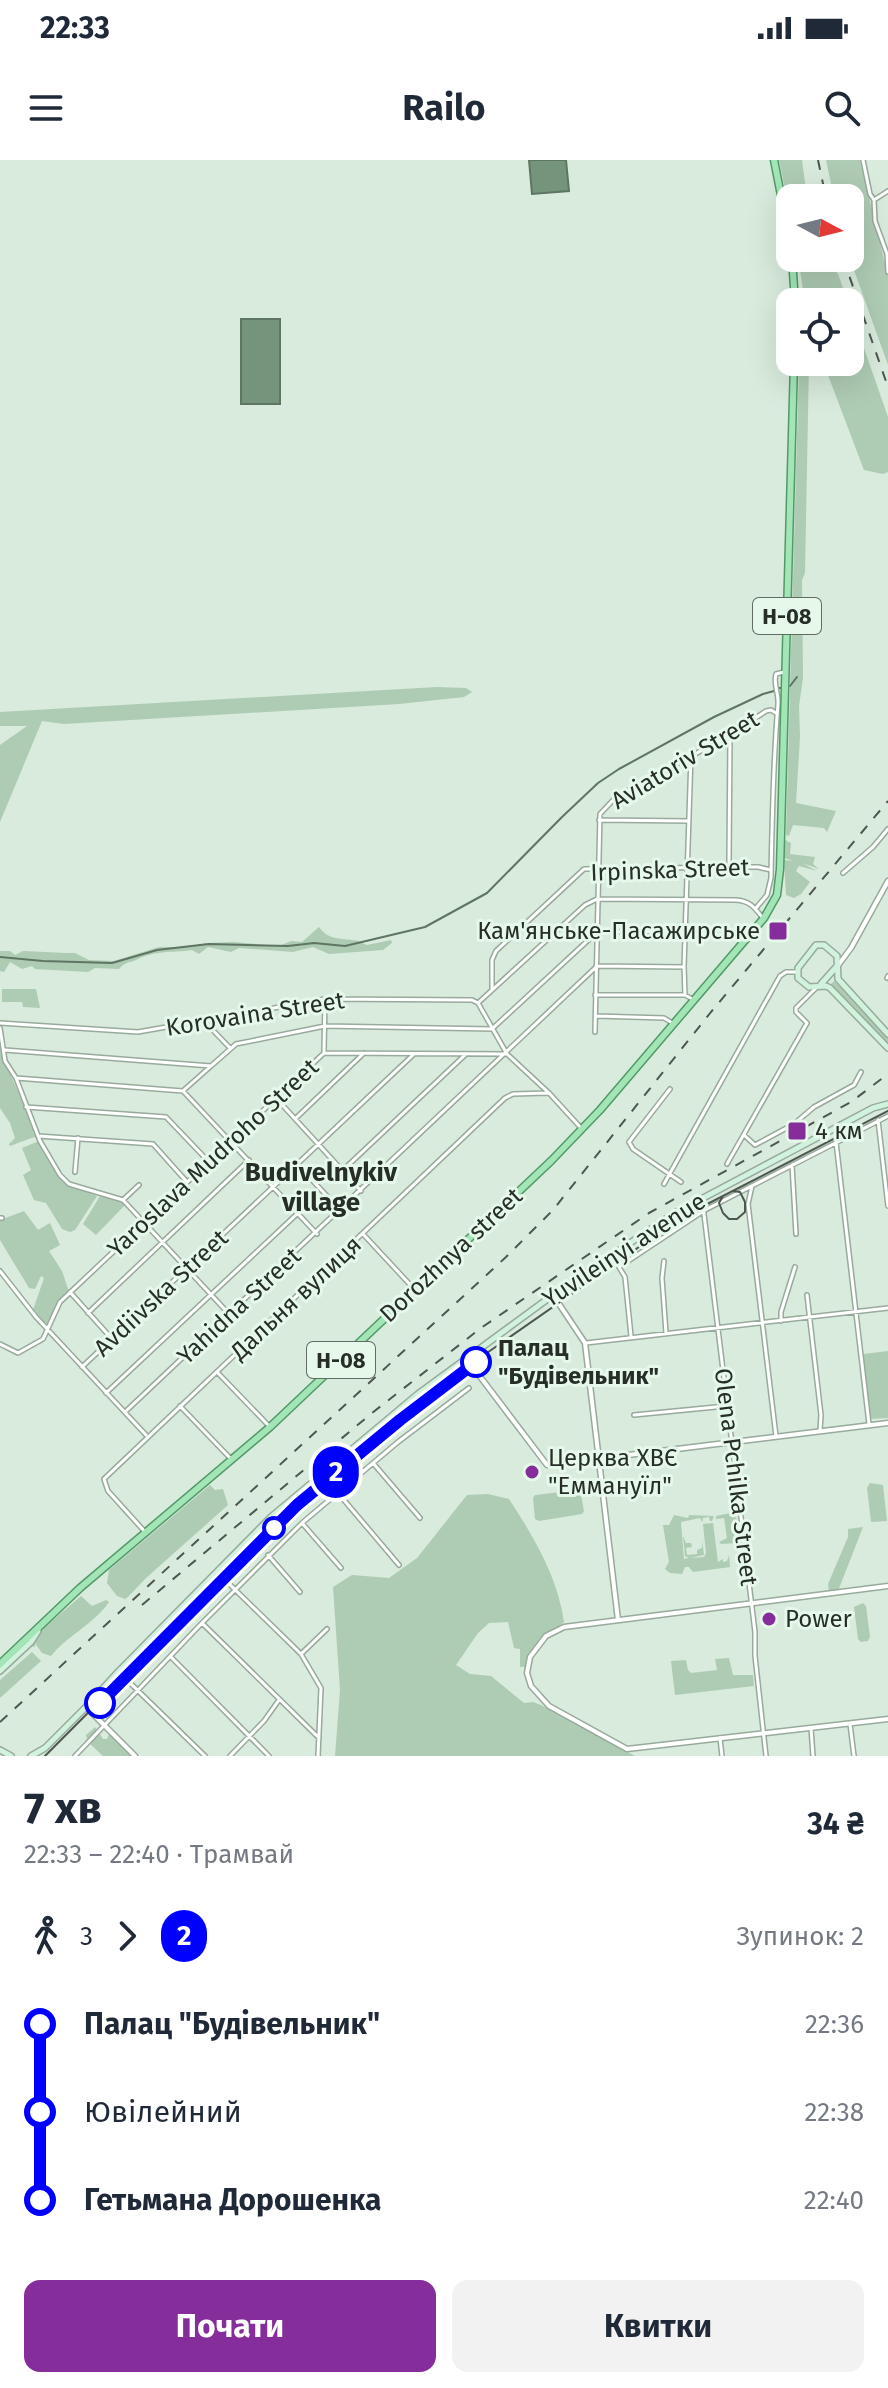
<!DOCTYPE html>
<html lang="uk">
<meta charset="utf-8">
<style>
body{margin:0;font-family:"Fira Sans",sans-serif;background:#f2f2f3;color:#1f2937;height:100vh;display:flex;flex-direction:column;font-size:30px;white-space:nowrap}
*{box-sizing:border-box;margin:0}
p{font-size:26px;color:#747a83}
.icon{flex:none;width:44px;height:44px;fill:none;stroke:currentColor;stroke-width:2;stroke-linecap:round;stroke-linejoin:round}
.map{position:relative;height:1596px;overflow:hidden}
.details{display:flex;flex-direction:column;background:#fff;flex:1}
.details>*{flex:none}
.badge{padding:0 16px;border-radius:26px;font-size:28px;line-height:52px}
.needle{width:52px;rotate:97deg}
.buttons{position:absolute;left:776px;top:24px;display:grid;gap:16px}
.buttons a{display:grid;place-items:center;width:88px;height:88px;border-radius:16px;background:#fff;box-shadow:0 8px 32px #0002;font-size:40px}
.map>.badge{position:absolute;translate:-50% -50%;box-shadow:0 0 0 4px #fff}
.legs{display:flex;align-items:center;gap:12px;height:88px;padding:0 24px;font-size:26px}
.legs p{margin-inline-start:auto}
.summary{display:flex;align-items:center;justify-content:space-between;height:136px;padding:0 24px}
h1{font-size:44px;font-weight:700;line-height:60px}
.primary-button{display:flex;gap:16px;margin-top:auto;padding:16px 24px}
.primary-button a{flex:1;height:92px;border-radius:16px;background:#852d9a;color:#fff;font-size:32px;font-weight:700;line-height:92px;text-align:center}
.primary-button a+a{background:#f2f2f3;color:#1f2937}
ul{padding:0 24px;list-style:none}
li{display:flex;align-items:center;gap:28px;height:88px;font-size:30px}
li i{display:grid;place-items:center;width:12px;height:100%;margin:0 10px;background:currentColor}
li i::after{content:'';width:20px;height:20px;margin:-10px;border:6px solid;border-radius:50%;background:#fff}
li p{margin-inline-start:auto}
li:first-child i{background:linear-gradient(#0000 50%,currentColor 0)}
li:last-child i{background:linear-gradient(currentColor 50%,#0000 0)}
.status{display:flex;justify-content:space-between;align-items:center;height:56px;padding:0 40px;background:#fff;direction:ltr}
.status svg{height:22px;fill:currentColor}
header{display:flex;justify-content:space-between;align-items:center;height:104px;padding:0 24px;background:#fff;font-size:36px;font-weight:700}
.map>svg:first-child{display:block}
.green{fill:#aecbb4}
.water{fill:#75947c;stroke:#5e7563;stroke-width:2}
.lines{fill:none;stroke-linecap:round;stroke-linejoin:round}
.stream{stroke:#5e7563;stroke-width:2}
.minor-casing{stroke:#98aa9c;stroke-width:6}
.tertiary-casing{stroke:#98aa9c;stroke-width:7}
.secondary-casing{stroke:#98aa9c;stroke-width:8}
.primary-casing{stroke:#519a67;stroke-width:9}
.minor{stroke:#fff;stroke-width:3}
.tertiary{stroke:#fff;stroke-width:4}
.secondary{stroke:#d1f2dc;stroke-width:5}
.primary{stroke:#a4e5b8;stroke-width:6}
.tram{stroke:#4e574f;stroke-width:2}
.rail{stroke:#4e574f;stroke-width:2;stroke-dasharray:10 10;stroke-linecap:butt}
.line-1-casing{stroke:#fff;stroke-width:18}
.line-1{stroke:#00f;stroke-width:12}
.poi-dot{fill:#852d9a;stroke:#e5f8e9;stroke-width:3}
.stop-1-dot{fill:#fff;stroke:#00f;stroke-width:4}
.labels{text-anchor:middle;stroke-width:6;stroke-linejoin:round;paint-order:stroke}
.shield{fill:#e5f8e9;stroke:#606b62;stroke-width:2}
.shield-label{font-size:22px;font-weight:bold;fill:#272e28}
.street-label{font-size:24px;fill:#272e28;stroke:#e5f8e9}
.poi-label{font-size:24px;fill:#272e28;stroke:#e5f8e9;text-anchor:start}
.stop-label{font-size:24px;font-weight:bold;fill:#272e28;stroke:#e5f8e9;text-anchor:start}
.neighbourhood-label{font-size:26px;font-weight:bold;fill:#272e28;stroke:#e5f8e9}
</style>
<div class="status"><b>22:33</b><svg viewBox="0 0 49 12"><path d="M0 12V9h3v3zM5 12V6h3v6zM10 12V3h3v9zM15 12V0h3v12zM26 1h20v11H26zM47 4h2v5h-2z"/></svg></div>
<header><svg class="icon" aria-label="menu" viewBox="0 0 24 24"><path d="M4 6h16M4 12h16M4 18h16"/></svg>Railo<svg class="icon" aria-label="search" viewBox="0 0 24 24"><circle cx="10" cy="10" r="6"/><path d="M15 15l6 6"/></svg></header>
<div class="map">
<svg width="888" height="1596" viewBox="0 0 888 1596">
<rect width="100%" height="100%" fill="#d8ebdc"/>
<path class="green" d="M779,0H802L807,38H790V53Z
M826,0H860L888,116V205L855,113L850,90V38H834Z
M798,98H818V101H827L838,114L848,142H805Z
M850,148L888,257V312L883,314L864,310L823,202H850Z
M799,202H809L805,413L802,420L803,518L799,546L800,577L796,643L836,651L827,672L824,668L793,665L789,676L786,675Z
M437,527L466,528L472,532L464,537L399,544L64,564L42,561L0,662V585L27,566H0V552Z
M785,680L791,683L790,694L815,697L813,704L819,709L802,703L817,711L799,706L796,711L810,722L801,734L794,738L786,735L784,700L794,701L784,698Z
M319,767C328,780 339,778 353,780C358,780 362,783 367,785L391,780L392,783L383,790L329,794L313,787L293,792L239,788L231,792L208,787L199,794L192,790C171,793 155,790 136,800C129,803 125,802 119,809L95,808L88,812L35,809L32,806L22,809L10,802L4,812L0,811V791H10L15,795L23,791L66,793H75L89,800L114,801L159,787H184L207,783L234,782L279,786L291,781L302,782Z
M834,821L888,877V886L830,825Z
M2,829H36L40,848L23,847L22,842H2Z
M0,873L3,897L37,976L10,986L9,984L15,978L10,963L0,948Z
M39,981L64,1022L97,1036L75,1070L70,1072L62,1069L46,1043L34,1040L23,1015L31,1010L22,988Z
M100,1036L122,1041L125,1045L96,1075L83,1064Z
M24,1051L38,1070L50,1063L60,1085L49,1091L62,1111L69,1132L59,1142L47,1165L33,1150L44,1118L41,1116L35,1129L29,1128L0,1080V1060Z
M888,1191V1258L871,1259L863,1194Z
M870,1323L883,1325L887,1361L871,1362L867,1328Z
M210,1325L215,1330L223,1329L228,1345L146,1418L128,1437L125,1439L117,1436L107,1423L109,1410Z
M580,1330L584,1351L582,1354L539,1361L535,1359L533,1338L535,1335Z
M488,1334L509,1339C534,1377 558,1418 564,1462L539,1481L525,1507H520V1489L514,1488L508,1462L489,1463L478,1473L456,1505L470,1514L491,1516L524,1543L533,1542L541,1545L635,1596H335L340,1530L333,1427L352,1415L389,1418L417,1398L467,1335Z
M735,1352L741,1380L739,1383L721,1384L719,1382L727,1378L724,1358L716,1359V1356Z
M674,1355L688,1358L689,1355L714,1356L712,1361H710L709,1357L703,1358L702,1362L700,1358L681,1362L684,1399L689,1398L685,1396L683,1376L686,1383H691L692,1387L686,1388L687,1395L697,1394V1390L702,1388V1380L704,1395L690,1398L704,1397L706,1393L703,1364L713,1363L718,1402L723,1399V1402L727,1401L729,1395L730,1407L693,1412L689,1407H685L682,1414L670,1413L665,1409L669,1402L663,1365H669Z
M863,1367L838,1431L829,1432L828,1424L848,1377V1369Z
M81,1436L92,1446L106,1440L109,1442C94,1464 68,1475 51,1496L42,1493L35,1483V1487L31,1486L45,1467Z
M863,1443L866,1446L870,1477L868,1481L861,1482L858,1479L854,1447Z
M32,1492L41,1501L0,1538V1520Z
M729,1498L733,1515H753L754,1526L675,1535L671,1501L686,1500L688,1510L691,1513L717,1510L715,1499Z
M95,1567L103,1579H107L109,1574L131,1596H103L88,1582L86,1575Z"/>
<path class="water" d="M529,0H566L569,31L532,34Z
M241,159H280V244H241Z"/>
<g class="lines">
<path class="stream" d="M790,526L797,517
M778,528H781
M0,797L43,801L112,803L157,790L209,784L288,786L314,783L345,786L425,767L487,733L562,657L598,623L619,609L714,557L763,534L774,531"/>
<defs>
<path id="minor" d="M863,0L870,34L874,40L875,61L887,94L888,112
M874,40L888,31
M730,575L729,702L732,706
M599,660L689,661
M843,713L873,687L888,669
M756,748L767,735L771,718C772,660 773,602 778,544C779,533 773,525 776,514L784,512
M596,806L684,807
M887,818L888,816
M492,830V800L496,791L584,709L734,707H758L771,710
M595,835H685L694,840
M685,835L684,807L691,596
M478,843L507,894L549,933L581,968
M596,856L664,858L674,864
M203,860L230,888
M0,863L138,872L325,839L472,840L478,843L585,745L597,739L736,740C750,741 754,747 762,757
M0,868L5,901L16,918L40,981L60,1015L69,1024L123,1040L230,1155
M595,872L600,654L616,637L730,575L766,551L771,550L776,553
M5,890L211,906L236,884L325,866L492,869L597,772L685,771
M324,891L325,839
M16,918L183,931L317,1074
M670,929L629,982L633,989L681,1022
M184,930L211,906
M276,938L361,1031
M26,947L166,957L209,1002
M295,959L364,893
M878,960L888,1046
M744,975L755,985L794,964L814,947L854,925L861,912
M38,976L153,984L187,1022
M836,982L869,1264
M727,1004L807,863L796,852V848L817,827
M298,1005L341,1051
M792,1005L796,1074
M342,1011L465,895
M75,1012L78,978
M664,1024L780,816L786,812H797
M752,1026L748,1044L776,1276
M702,1038L755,1472V1496L766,1596
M123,1040L139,1025
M0,1058H2
M363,1074L415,1130
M664,1101L662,1118L666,1173
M0,1111L36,1157L146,1275
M70,1132L112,1179
M807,1135L821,1255L820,1271
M88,1153L249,1000
M781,1161V1152L795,1107
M631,1176L625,1117L619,1107L705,1050L888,956
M586,1183L888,1148
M0,1184L18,1193L43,1179L60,1142L324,893L506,894
M82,1207L414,894
M217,1212L270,1267
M106,1233L298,1053
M180,1246L230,1298
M125,1252L595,808
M634,1255L726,1246
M373,1303L420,1358
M338,1333L399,1405
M302,1363L341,1408
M146,1373L108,1331L104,1319L505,938L513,934L549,933
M268,1395L300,1432
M217,1412L301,1494L327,1469
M202,1463L319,1578
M301,1494L321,1528L318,1596
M171,1497L269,1596
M127,1520L205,1596
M850,1564L854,1596
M811,1568L813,1596
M720,1578L722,1596
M75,1596L202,1463L302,1363L398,1282L469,1228
M230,1596L264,1561L279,1540"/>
<path id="tertiary" d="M839,804L851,788L888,721
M553,1135L585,1183L618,1460
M466,1198L547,1305L888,1263
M888,1426L564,1467L546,1476L530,1497L527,1513L531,1526L549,1546L627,1589L888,1559
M86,1547L135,1596"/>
<path id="secondary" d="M821,824L838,805
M888,874L838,819L837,796L824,785H816L798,808V818L809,827L826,826L830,828L888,888
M0,1511L31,1482L38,1471
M0,1590L11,1596
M31,1596L45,1588L86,1547L119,1511L271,1357L418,1234L553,1135L673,1054L873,948L888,944"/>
<path id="primary" d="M774,0L790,81
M792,98L795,142
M0,1504L80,1428L270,1267L551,1001L600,950L764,758L777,735L780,709L794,202"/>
</defs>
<use href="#minor" class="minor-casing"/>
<use href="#tertiary" class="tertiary-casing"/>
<use href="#secondary" class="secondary-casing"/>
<use href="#primary" class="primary-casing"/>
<use href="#minor" class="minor"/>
<use href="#tertiary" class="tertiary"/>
<use href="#secondary" class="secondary"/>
<use href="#primary" class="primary"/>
<path class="tram" d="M723,1036L719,1043L723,1053L729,1059H737L745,1052V1042L740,1032L732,1031
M45,1596L296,1344L451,1218L682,1057L888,951"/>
<path class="rail" d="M818,0L826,38
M843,98L888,227
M142,1445L372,1253L481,1168L649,1053L851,942L888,914
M0,1562L506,1097L553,1050L711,852L888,641"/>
</g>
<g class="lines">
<defs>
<path id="line-1" d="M100,1543L297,1345L400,1260L476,1202"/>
</defs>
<use href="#line-1" class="line-1-casing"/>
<use href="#line-1" class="line-1"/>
</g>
<g class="poi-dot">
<rect x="768" y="761" width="20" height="20" rx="4"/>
<rect x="787" y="961" width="20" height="20" rx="4"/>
<circle cx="532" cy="1312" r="8"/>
<circle cx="769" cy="1459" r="8"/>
</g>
<g class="stop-1-dot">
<circle cx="476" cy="1202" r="14"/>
<circle cx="274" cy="1368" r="10"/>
<circle cx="100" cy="1543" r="14"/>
</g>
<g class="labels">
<g class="shield">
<rect x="753" y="438" width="68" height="36" rx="6"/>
<rect x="307" y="1182" width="68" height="36" rx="6"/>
</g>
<g class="shield-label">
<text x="787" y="464">Н-08</text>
<text x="341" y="1208">Н-08</text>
</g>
<g class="street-label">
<text transform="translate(685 600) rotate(-31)" y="8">Aviatoriv Street</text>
<text transform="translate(670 710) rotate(-2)" y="8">Irpinska Street</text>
<text transform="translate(255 854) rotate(-9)" y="8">Korovaina Street</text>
<text transform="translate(213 998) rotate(-43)" y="8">Yaroslava Mudroho Street</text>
<text transform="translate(624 1090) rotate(-33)" y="8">Yuvileinyi avenue</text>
<text transform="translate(451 1095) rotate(-43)" y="8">Dorozhnya street</text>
<text transform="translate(161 1133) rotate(-43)" y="8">Avdiivska Street</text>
<text transform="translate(296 1138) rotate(-43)" y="8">Дальня вулиця</text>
<text transform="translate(239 1146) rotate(-43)" y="8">Yahidna Street</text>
<text transform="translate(736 1317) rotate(83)" y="8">Olena Pchilka Street</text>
</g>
<g class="poi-label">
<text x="760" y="779" text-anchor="end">Кам'янське-Пасажирське</text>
<text x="815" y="979">4 км</text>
<text x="548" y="1306">Церква ХВЄ<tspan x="548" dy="28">"Еммануїл"</tspan></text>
<text x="785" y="1467">Power</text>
</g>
<g class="stop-label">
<text x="498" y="1196">Палац<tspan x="498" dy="28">"Будівельник"</tspan></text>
</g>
<g class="neighbourhood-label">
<text x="321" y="1021">Budivelnykiv<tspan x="321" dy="30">village</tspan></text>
</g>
</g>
</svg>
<div class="buttons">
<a><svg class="needle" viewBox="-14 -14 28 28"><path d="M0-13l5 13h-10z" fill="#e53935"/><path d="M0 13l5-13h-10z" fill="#747a83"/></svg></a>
<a><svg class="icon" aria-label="locate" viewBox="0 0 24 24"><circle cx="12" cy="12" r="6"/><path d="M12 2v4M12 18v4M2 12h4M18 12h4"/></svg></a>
</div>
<b class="badge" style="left:336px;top:1312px;background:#00f;color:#fff">2</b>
</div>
<section class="details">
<div class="summary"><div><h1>7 хв</h1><p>22:33 – 22:40 · Трамвай</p></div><b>34 ₴</b></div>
<div class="legs"><svg class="icon" aria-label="walk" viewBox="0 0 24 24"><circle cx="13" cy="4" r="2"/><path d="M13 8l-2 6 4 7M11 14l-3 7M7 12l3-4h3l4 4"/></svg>3<svg class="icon" aria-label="forward" viewBox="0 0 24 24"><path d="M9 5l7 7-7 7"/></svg><b class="badge" style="background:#00f;color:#fff">2</b><p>Зупинок: 2</p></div>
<ul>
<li><i style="color:#00f"></i><b>Палац &quot;Будівельник&quot;</b><p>22:36</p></li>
<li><i style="color:#00f"></i><span>Ювілейний</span><p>22:38</p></li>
<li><i style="color:#00f"></i><b>Гетьмана Дорошенка</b><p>22:40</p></li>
</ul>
<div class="primary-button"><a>Почати</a><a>Квитки</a></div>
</section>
